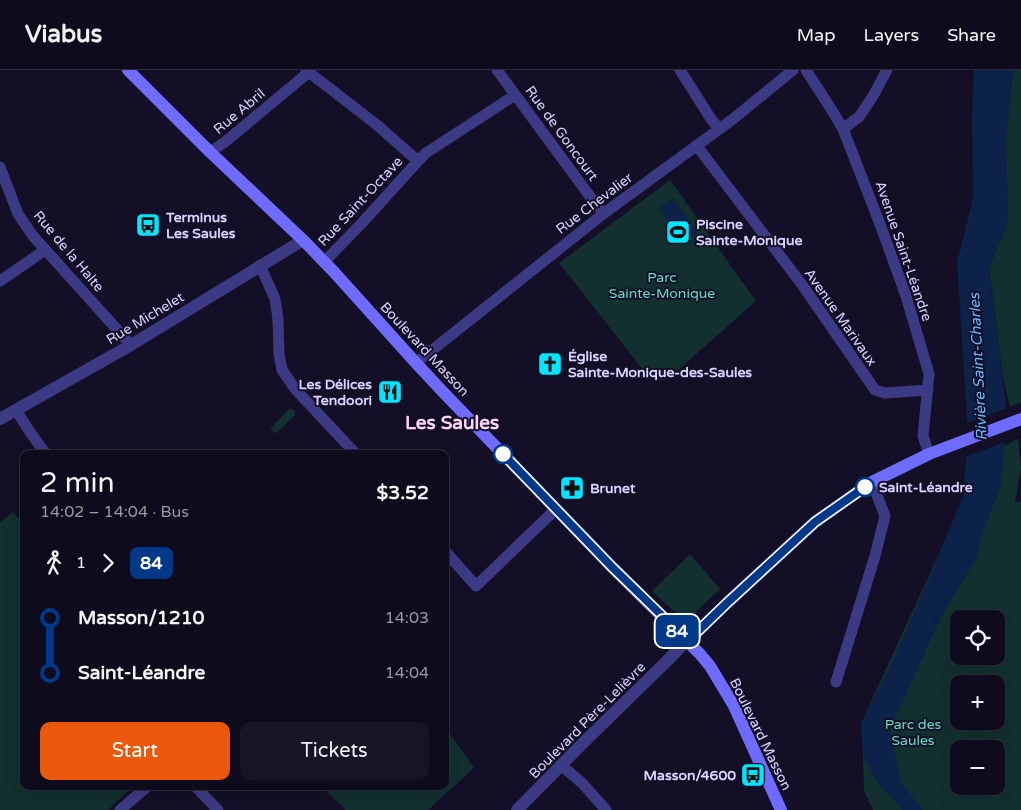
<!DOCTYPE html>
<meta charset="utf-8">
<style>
body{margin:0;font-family:"Varela Round",sans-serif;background:#171425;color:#f1f3f6;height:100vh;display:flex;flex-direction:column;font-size:19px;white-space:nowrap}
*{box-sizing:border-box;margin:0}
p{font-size:16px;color:#9b9ba3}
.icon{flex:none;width:28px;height:28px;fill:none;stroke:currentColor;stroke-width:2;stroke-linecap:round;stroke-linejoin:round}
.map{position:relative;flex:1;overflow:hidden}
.sheet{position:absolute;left:20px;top:380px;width:429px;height:340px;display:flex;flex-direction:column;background:#0e0b1c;border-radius:10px;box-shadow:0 5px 20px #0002,0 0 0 1px #2e2b3b}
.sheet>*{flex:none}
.badge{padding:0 10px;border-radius:8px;font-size:18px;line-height:32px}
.tools{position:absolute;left:950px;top:540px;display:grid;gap:10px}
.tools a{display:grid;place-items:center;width:55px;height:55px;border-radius:10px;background:#0e0b1c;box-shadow:0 5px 20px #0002,0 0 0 1px #2e2b3b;font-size:25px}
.map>.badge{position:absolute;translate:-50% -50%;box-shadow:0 0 0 2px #fff}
.legs{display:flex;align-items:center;gap:8px;height:55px;padding:0 20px;font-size:16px}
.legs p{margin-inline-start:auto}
.summary{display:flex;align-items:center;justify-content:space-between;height:85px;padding:0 20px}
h1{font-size:28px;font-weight:600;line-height:38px}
.cta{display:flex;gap:10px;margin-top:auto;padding:10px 20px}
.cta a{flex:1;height:58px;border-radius:10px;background:#ea580c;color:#fff;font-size:20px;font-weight:600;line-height:58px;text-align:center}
.cta a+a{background:#171425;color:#f1f3f6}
ul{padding:0 20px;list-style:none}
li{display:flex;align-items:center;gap:18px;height:55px;font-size:19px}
li i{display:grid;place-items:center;width:8px;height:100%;margin:0 6px;background:currentColor}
li i::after{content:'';width:12px;height:12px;margin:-6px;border:4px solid;border-radius:50%;background:#0e0b1c}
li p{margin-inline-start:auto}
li:first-child i{background:linear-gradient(#0000 50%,currentColor 0)}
li:last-child i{background:linear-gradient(currentColor 50%,#0000 0)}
header{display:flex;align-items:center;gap:30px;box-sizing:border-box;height:70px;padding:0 25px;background:#0e0b1c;border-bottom:1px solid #2e2b3b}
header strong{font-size:24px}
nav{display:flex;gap:28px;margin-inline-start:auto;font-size:18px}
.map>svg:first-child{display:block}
.green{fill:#12302f;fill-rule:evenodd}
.water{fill:#0c2248}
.pier{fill:#130f26}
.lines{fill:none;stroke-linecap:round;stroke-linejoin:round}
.minor{stroke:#3d3a85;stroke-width:11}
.tertiary{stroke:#3d3a85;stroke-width:12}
.secondary{stroke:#6f6bff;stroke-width:12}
.line-1-casing{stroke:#fff;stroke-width:11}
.line-1{stroke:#013888;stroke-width:8}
.stop-1-dot{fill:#fff;stroke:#013888;stroke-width:2.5}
.labels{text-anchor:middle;stroke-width:4;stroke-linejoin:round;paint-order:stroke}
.street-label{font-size:14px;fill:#d9d4ff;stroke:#130f26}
.poi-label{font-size:14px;font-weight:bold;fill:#d9d4ff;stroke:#130f26;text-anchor:start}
.park-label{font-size:14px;fill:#5fe0c0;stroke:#130f26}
.stop-label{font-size:14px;font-weight:bold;fill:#d9d4ff;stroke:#130f26;text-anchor:start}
.water-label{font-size:15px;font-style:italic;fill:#62b6ff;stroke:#130f26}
.district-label{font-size:19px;font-weight:bold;fill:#ffd6f0;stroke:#130f26}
</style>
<header>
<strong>Viabus</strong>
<nav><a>Map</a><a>Layers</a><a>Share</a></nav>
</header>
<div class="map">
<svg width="1021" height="740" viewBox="0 0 1021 740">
<rect width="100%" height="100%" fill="#130f26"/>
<path class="green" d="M1013,0H1021V332L1010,337L1003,307L989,197L1008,152L1006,69Z
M670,110L756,231L668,309C660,312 655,311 648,306L559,193Z
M289,339H292L295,341V345L277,363L273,362L271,360V358Z
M1018,369L1021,398L1015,432H1021V740H873L864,721L863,685L869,696L863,649L959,440L1004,376ZM959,549H996V586H959ZM959,614H996V651H959ZM959,679H996V716H959Z
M13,442L24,455V716H133L108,740H0V452Z
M690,484L720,519L695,543C691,545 687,546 682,545C674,543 658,527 652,521Z
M445,656L474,698L428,740H346L321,716H445Z"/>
<path class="water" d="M974,0H1013L1006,69L1008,152L989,197L1007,343L1001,416L982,463L976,489L941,547L890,659L901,713L923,740H902L875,709L863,685L861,654L894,588L937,490L963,426L968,362L957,193L973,128L972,44Z
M673,128L697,163L682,173L659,138Z"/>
<path class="pier" d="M1009,337V343L1007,371L963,388L965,362V354Z"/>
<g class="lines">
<path class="minor" d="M306,0L377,55L418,91L426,83L515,25
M497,0L603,144
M680,0L711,49L719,59
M806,0L833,42L843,59L880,154L906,226L929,304L923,366L929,384
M843,59L859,47L873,26L887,0
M697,76L803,216L875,320L885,323L928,320
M210,82L225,72L309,2
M0,97L18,144L33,166L131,275
M324,192L362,153L418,91
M260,195L275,229L278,249L279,284L282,300L296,320L356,384
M0,211L45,180
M416,293L603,144L733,49L793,0
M16,340L30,362L46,384
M445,481L476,516L556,439
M836,612L875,486L885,446L872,412
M561,695L582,713L606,740
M195,716L218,740
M120,740L148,716"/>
<path class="tertiary" d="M0,349L131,275L303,170
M517,740L581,675L669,589L687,570"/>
<path class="secondary" d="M128,0L210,82L303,170L334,202L416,293L443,322L612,497L700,584L710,596L734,636L781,740
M687,570L697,562L727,533L815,452L872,412L929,384L1021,349"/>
</g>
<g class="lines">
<defs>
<path id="line-1" d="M503,384L612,497L687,570L697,562L727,533L815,452L865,417"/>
</defs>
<use href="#line-1" class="line-1-casing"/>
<use href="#line-1" class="line-1"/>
</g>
<defs>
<symbol id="bus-square" viewBox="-11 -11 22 22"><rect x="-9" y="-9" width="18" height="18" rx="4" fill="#00e5ff" stroke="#130f26"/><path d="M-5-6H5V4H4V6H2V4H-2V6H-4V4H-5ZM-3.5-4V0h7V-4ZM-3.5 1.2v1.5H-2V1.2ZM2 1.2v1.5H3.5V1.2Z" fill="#111"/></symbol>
<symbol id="stadium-square" viewBox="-11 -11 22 22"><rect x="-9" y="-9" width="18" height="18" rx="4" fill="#00e5ff" stroke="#130f26"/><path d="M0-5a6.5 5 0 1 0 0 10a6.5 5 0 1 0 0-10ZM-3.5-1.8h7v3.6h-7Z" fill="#111"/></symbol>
<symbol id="church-square" viewBox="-11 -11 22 22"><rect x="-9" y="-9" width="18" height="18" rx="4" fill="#00e5ff" stroke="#130f26"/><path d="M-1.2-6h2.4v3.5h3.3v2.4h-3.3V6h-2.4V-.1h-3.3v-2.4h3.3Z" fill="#111"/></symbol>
<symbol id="restaurant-square" viewBox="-11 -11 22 22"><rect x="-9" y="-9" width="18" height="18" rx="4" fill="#00e5ff" stroke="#130f26"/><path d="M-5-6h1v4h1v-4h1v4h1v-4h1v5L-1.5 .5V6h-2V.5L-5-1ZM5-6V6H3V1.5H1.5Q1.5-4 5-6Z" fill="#111"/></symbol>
<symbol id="pharmacy-square" viewBox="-11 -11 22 22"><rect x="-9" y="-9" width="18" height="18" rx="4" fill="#00e5ff" stroke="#130f26"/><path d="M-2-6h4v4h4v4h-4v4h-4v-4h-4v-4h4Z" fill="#111"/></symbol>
</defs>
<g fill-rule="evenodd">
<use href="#bus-square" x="134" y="141" width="28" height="28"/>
<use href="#stadium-square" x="664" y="148" width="28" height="28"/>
<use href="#church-square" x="536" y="280" width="28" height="28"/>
<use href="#restaurant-square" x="376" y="308" width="28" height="28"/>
<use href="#pharmacy-square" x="558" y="404" width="28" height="28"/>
<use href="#bus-square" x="739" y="691" width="28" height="28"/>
</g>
<g class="stop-1-dot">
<circle cx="503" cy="384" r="9"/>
<circle cx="865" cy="417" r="9"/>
</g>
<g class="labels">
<g class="street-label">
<text transform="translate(239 41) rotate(-40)" y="5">Rue Abril</text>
<text transform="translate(562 63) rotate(54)" y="5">Rue de Goncourt</text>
<text transform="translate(360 131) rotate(-47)" y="5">Rue Saint-Octave</text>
<text transform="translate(594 133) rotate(-37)" y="5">Rue Chevalier</text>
<text transform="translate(69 181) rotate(50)" y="5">Rue de la Halte</text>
<text transform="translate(904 181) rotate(71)" y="5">Avenue Saint-Léandre</text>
<text transform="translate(841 247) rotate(55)" y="5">Avenue Marivaux</text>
<text transform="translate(145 248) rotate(-31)" y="5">Rue Michelet</text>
<text transform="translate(425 279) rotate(47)" y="5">Boulevard Masson</text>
<text transform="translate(587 650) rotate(-45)" y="5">Boulevard Père-Lelièvre</text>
<text transform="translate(761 664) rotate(64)" y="5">Boulevard Masson</text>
</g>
<g class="poi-label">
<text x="166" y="152">Terminus<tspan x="166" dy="16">Les Saules</tspan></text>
<text x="696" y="159">Piscine<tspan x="696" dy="16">Sainte-Monique</tspan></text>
<text x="568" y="291">Église<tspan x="568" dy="16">Sainte-Monique-des-Saules</tspan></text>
<text x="372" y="319" text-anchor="end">Les Délices<tspan x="372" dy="16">Tendoori</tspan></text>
<text x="590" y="423">Brunet</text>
<text x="736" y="710" text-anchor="end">Masson/4600</text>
</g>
<g class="park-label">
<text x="662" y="212">Parc<tspan x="662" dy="16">Sainte-Monique</tspan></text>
<text x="913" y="659">Parc des<tspan x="913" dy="16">Saules</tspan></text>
</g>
<g class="stop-label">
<text x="879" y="422">Saint-Léandre</text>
</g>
<g class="water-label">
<text transform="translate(978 297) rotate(-93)" y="5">Rivière Saint-Charles</text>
</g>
<g class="district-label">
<text x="452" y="359">Les Saules</text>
</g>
</g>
</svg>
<div class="tools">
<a><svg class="icon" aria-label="locate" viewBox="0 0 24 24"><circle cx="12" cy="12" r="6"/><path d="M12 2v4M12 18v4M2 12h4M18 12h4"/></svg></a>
<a>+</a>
<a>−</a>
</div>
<b class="badge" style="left:677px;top:561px;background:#013888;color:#fff">84</b>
<section class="sheet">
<div class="summary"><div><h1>2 min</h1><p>14:02 – 14:04 · Bus</p></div><b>$3.52</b></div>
<div class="legs"><svg class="icon" aria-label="walk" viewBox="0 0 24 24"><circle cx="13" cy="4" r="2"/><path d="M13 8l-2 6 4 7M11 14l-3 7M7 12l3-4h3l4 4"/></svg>1<svg class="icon" aria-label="forward" viewBox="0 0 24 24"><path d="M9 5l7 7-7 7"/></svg><b class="badge" style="background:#013888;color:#fff">84</b></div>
<ul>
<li><i style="color:#013888"></i><b>Masson/1210</b><p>14:03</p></li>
<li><i style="color:#013888"></i><b>Saint-Léandre</b><p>14:04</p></li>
</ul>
<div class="cta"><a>Start</a><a>Tickets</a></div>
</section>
</div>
